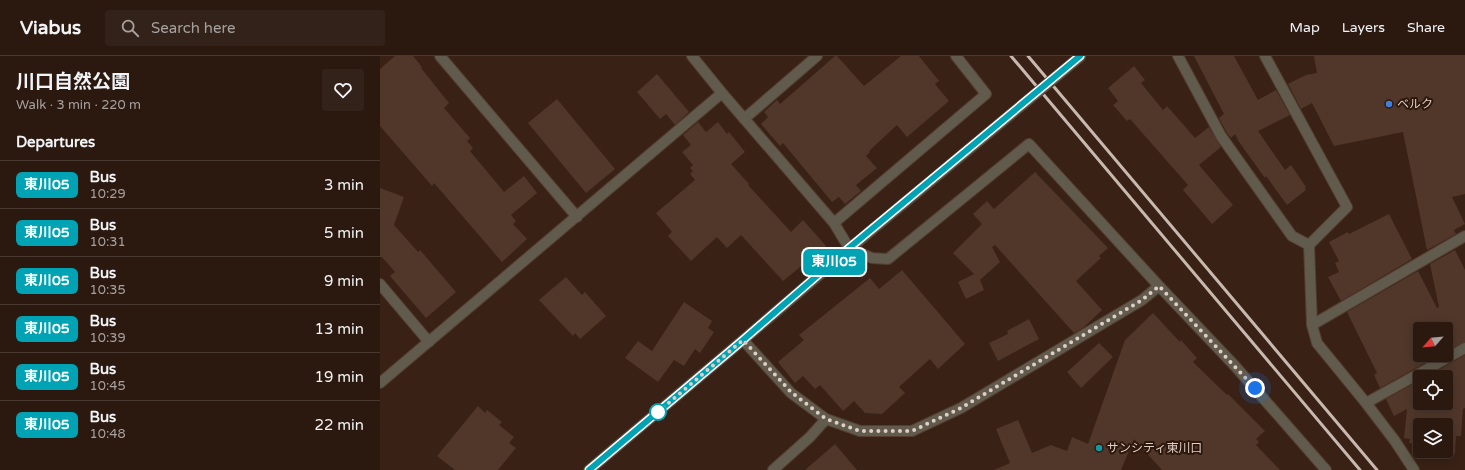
<!DOCTYPE html>
<meta charset="utf-8">
<style>
body{margin:0;font-family:"Varela Round","Noto Sans JP",sans-serif;background:#332219;color:#f1f3f6;height:100vh;display:flex;flex-direction:column;font-size:15px;white-space:nowrap}
*{box-sizing:border-box;margin:0}
p{font-size:13px;color:#a6a09f}
.icon{flex:none;width:22px;height:22px;fill:none;stroke:currentColor;stroke-width:2;stroke-linecap:round;stroke-linejoin:round}
.map{position:relative;flex:1;overflow:hidden}
.panel{display:flex;flex-direction:column;background:#2b1910;width:380px}
.panel>*{flex:none}
.badge{padding:0 8px;border-radius:6px;font-size:14px;line-height:26px}
.needle{width:26px;rotate:243deg}
.controls{position:absolute;left:1033px;top:266px;display:grid;gap:8px}
.controls a{display:grid;place-items:center;width:40px;height:40px;border-radius:4px;background:#2b1910;box-shadow:0 2px 10px #0003,0 0 0 1px #473830;font-size:20px}
.you{position:absolute;width:20px;height:20px;margin:-10px;border:3px solid #fff;border-radius:50%;background:#1a73e8;box-shadow:0 0 0 6px #1a73e833}
.map>.badge{position:absolute;translate:-50% -50%;box-shadow:0 0 0 2px #fff}
h2{padding:0 16px;font-size:15px;line-height:36px}
.round{display:grid;place-items:center;flex:none;width:42px;height:42px;border-radius:4px;background:#332219}
.overview{display:flex;align-items:center;justify-content:space-between;height:68px;padding:0 16px}
h1{font-size:19px;font-weight:700;line-height:30px}
ul{padding:0;list-style:none}
li{display:flex;align-items:center;gap:12px;height:48px;padding:0 16px;border-top:1px solid #473830}
li div{flex:1}
li b{display:block;font-size:15px}
li em{font-style:normal}
li .badge{min-width:44px;font-weight:700;text-align:center}
header{display:flex;align-items:center;gap:24px;box-sizing:border-box;height:56px;padding:0 20px;background:#2b1910;border-bottom:1px solid #473830}
header strong{font-size:19px}
nav{display:flex;gap:22px;margin-inline-start:auto;font-size:14px}
.search{width:280px;height:36px;background:#332219;display:flex;align-items:center;gap:10px;box-sizing:border-box;padding:0 14px;border-radius:4px;color:#a6a09f;font-size:15px}
main{display:flex;flex:1;min-height:0}
.map>svg:first-child{display:block}
.building{fill:#50372a}
.lines{fill:none;stroke-linecap:round;stroke-linejoin:round}
.minor-casing{stroke:#543d31;stroke-width:12}
.minor{stroke:#605b4c;stroke-width:10}
.rail{stroke:#c9b8af;stroke-width:3}
.minor-bridge-casing{stroke:#543d31;stroke-width:12;stroke-linecap:butt}
.minor-bridge{stroke:#605b4c;stroke-width:10}
.line-casing{stroke:#fff;stroke-width:9}
.line{stroke:#00a3b4;stroke-width:6}
.walk{stroke:#dfcec6;stroke-width:4;stroke-dasharray:0 7.2}
.shop-dot{fill:#3f7fe0;stroke:#2e170c;stroke-width:1.5}
.stop-dot{fill:#fff;stroke:#00a3b4;stroke-width:2}
.culture-dot{fill:#0f9aa8;stroke:#2e170c;stroke-width:1.5}
.labels{text-anchor:middle;stroke-width:4;stroke-linejoin:round;paint-order:stroke}
.poi-label{font-size:12px;fill:#dfcec6;stroke:#2e170c;text-anchor:start}
</style>
<header>
<strong>Viabus</strong>
<div class="search"><svg class="icon" aria-label="search" viewBox="0 0 24 24"><circle cx="10" cy="10" r="6"/><path d="M15 15l6 6"/></svg>Search here</div>
<nav><a>Map</a><a>Layers</a><a>Share</a></nav>
</header>
<main>
<section class="panel">
<div class="overview"><div><h1>川口自然公園</h1><p>Walk · 3 min · 220 m</p></div><a class="round"><svg class="icon" aria-label="heart" viewBox="0 0 24 24"><path d="M12 20l-8-8c-3-5 5-10 8-4 3-6 11-1 8 4z"/></svg></a></div>
<h2>Departures</h2>
<ul>
<li><span class="badge" style="background:#00a3b4;color:#fff">東川05</span><div><b>Bus</b><p>10:29</p></div><em>3 min</em></li>
<li><span class="badge" style="background:#00a3b4;color:#fff">東川05</span><div><b>Bus</b><p>10:31</p></div><em>5 min</em></li>
<li><span class="badge" style="background:#00a3b4;color:#fff">東川05</span><div><b>Bus</b><p>10:35</p></div><em>9 min</em></li>
<li><span class="badge" style="background:#00a3b4;color:#fff">東川05</span><div><b>Bus</b><p>10:39</p></div><em>13 min</em></li>
<li><span class="badge" style="background:#00a3b4;color:#fff">東川05</span><div><b>Bus</b><p>10:45</p></div><em>19 min</em></li>
<li><span class="badge" style="background:#00a3b4;color:#fff">東川05</span><div><b>Bus</b><p>10:48</p></div><em>22 min</em></li>
</ul>
</section>
<div class="map">
<svg width="1085" height="414" viewBox="0 0 1085 414">
<rect width="100%" height="100%" fill="#392115"/>
<path class="building" d="M15,0H33L42,11L41,12L69,47L64,52L90,82L87,85L93,92L90,95L124,136L144,120L157,137L131,159L136,165L133,168L147,183L122,206L54,127L52,130L0,70V13Z
M455,0H457L484,30L521,0H539L559,25L555,28L569,45L527,81L517,69L489,95L490,96L486,100L497,112L476,129L481,135L465,148L459,141L452,146L403,87L400,90L381,68L388,61L384,56L397,44L400,48Z
M814,0H854L878,44L896,34L910,59L878,75L905,114L911,109L926,131L925,132L926,134L907,149L886,120L885,122L859,86L855,78L851,82L847,77L839,62L844,58Z
M934,0H1085V138L1072,141L1085,168L1074,174L1076,178L1047,194L1023,76L954,90L932,47L921,53L908,28L926,19L937,17Z
M754,10L765,24L761,27L783,54L787,50L815,82L829,71L841,91L819,109L853,149L832,168L803,134L808,129L750,63L747,65L733,49L738,45L728,32Z
M277,18L309,56L295,69L286,58L280,63L257,36Z
M177,43L235,113L206,137L148,67Z
M318,66L326,76L338,66L347,78L349,76L365,96L351,108L369,128L368,129L411,176L423,164L446,190L403,225L361,179L347,192L337,181L311,205L288,180L292,176L276,157L315,124L310,118L313,115L310,112L313,109L302,96L311,89L303,79Z
M655,116L728,192L719,200L721,202L696,225L722,254L703,272L694,277L615,189L612,191L620,206L600,224L604,234L586,243L578,226L594,218L573,197L602,168L593,158L607,145L614,153Z
M0,132L24,141L14,169L38,196L40,194L76,236L46,262L10,220L15,216L2,201H0Z
M1009,158L1032,203L961,245L948,221L959,216L955,207L959,205L949,186L968,176L969,178Z
M1075,194L1085,214V286L1066,295V273H1040V299H1059L1000,332L994,319L997,317L967,256L1038,215L1057,252L1059,251L1050,208Z
M522,214L585,288L558,313L550,303L519,331L525,337L502,358L485,357L474,345L463,355L440,329L435,333L423,320L415,327L398,306L424,284L419,279L490,222L499,233Z
M186,221L202,239L205,236L226,260L200,283L195,277L193,280L159,244Z
M304,246L332,265L328,272L334,276L320,297L315,293L304,310L294,304L278,326L245,302L258,285L272,295Z
M773,257L800,286L801,284L817,302L813,306L847,339L848,338L885,375L876,383L879,386L876,389L900,414H782L754,383L741,414H614L630,407L616,373L638,364L652,397L671,389L687,395L692,381L708,388L745,284Z
M649,263L659,283L618,305L609,287L628,278L627,275Z
M719,287L733,301L701,332L687,316Z
M1085,299V352L1083,353L1081,380H1076L1075,398L1057,396V395H1066V369H1040V393H1035L1036,388L1029,387L1030,383L1024,382L1027,353L1014,360L1006,343L1040,324V347H1066V321H1046Z
M98,350L105,357L107,354L122,366L119,369L134,381L129,387L136,392L118,414H75L57,400Z
M455,388L477,414H425Z"/>
<g class="lines">
<defs>
<path id="minor" d="M60,0L197,161
M312,0L342,37L454,167
M576,0L606,38L454,167L469,192L492,202L508,203L649,88L779,230L855,310L946,414
M798,0L841,80L912,180L929,189L932,269L937,287L986,347L1015,385L1034,414
M885,0L967,151L929,189
M364,63L437,0
M0,228L49,286
M932,269L1085,180
M363,284L411,337L446,363L480,375H532L581,352L762,244L779,230
M0,327L342,37
M986,347L1085,292
M209,414L363,284L487,178
M393,414L430,381L446,363"/>
</defs>
<use href="#minor" class="minor-casing"/>
<use href="#minor" class="minor"/>
<path class="rail" d="M631,0L980,414
M648,0L997,414"/>
<defs>
<path id="minor-bridge" d="M487,178L701,0"/>
</defs>
<use href="#minor-bridge" class="minor-bridge-casing"/>
<use href="#minor-bridge" class="minor-bridge"/>
</g>
<g class="lines">
<defs>
<path id="line" d="M209,414L363,284L469,192L700,0"/>
</defs>
<use href="#line" class="line-casing"/>
<use href="#line" class="line"/>
<path class="walk" d="M278,356L363,284L411,336L446,363L480,375H532L581,352L762,244L779,230L875,332"/>
</g>
<circle class="shop-dot" cx="1009" cy="48" r="4"/>
<circle class="stop-dot" cx="278" cy="356" r="8"/>
<circle class="culture-dot" cx="719" cy="392" r="4"/>
<g class="labels">
<g class="poi-label">
<text x="1017" y="52">ベルク</text>
<text x="727" y="396">サンシティ東川口</text>
</g>
</g>
</svg>
<div class="controls">
<a><svg class="needle" viewBox="-14 -14 28 28"><path d="M0-13l5 13h-10z" fill="#e53935"/><path d="M0 13l5-13h-10z" fill="#a6a09f"/></svg></a>
<a><svg class="icon" aria-label="locate" viewBox="0 0 24 24"><circle cx="12" cy="12" r="6"/><path d="M12 2v4M12 18v4M2 12h4M18 12h4"/></svg></a>
<a><svg class="icon" aria-label="layers" viewBox="0 0 24 24"><path d="M12 4l9 5-9 5-9-5zM3 14l9 5 9-5"/></svg></a>
</div>
<div class="you" style="left:875px;top:332px"></div>
<b class="badge" style="left:454px;top:206px;background:#00a3b4;color:#fff">東川05</b>
</div>
</main>
